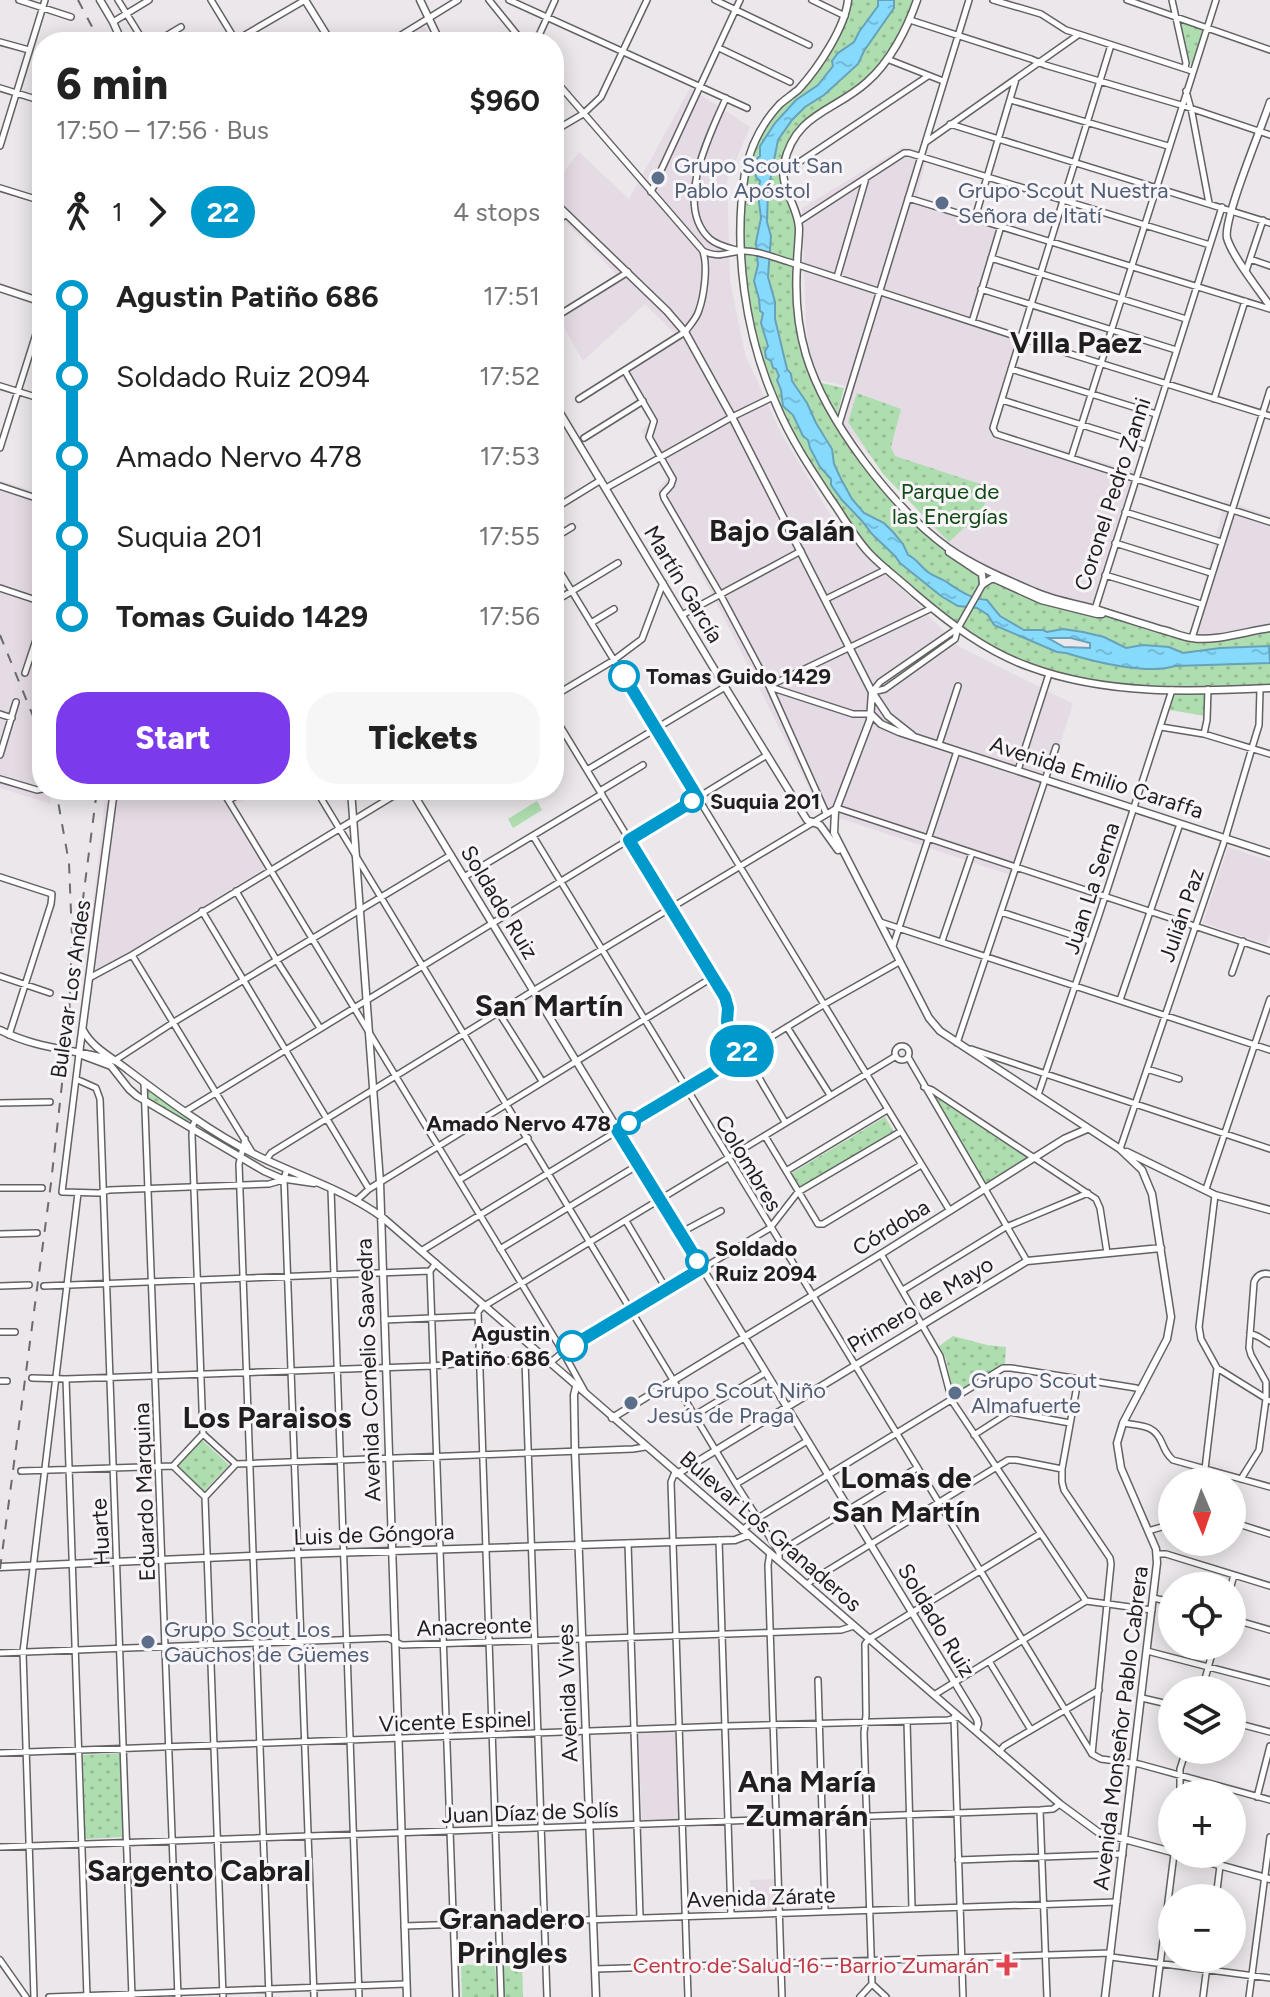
<!DOCTYPE html>
<meta charset="utf-8">
<style>
body{margin:0;font-family:Figtree,sans-serif;background:#f6f6f6;color:#222;height:100vh;display:flex;flex-direction:column;font-size:30px;white-space:nowrap}
*{box-sizing:border-box;margin:0}
p{font-size:26px;color:#767676}
.icon{flex:none;width:44px;height:44px;fill:none;stroke:currentColor;stroke-width:2;stroke-linecap:round;stroke-linejoin:round}
.map{position:relative;flex:1;overflow:hidden}
.side{position:absolute;left:32px;top:32px;width:532px;height:768px;display:flex;flex-direction:column;background:#fff;border-radius:32px;box-shadow:0 4px 20px #0003}
.side>*{flex:none}
.badge{padding:0 16px;border-radius:26px;font-size:28px;line-height:52px}
.needle{width:52px;rotate:178deg}
.tools{position:absolute;left:1158px;top:1468px;display:grid;gap:16px}
.tools a{display:grid;place-items:center;width:88px;height:88px;border-radius:50%;background:#fff;box-shadow:0 4px 20px #0003;font-size:40px}
.map>.badge{position:absolute;translate:-50% -50%;box-shadow:0 0 0 4px #fff}
.legs{display:flex;align-items:center;gap:12px;height:88px;padding:0 24px;font-size:26px}
.legs p{margin-inline-start:auto}
.head{display:flex;align-items:center;justify-content:space-between;height:136px;padding:0 24px}
h1{font-size:44px;font-weight:800;line-height:60px}
.primary-button{display:flex;gap:16px;margin-top:auto;padding:16px 24px}
.primary-button a{flex:1;height:92px;border-radius:32px;background:#7c3aed;color:#fff;font-size:32px;font-weight:800;line-height:92px;text-align:center}
.primary-button a+a{background:#f6f6f6;color:#222}
ul{padding:0 24px;list-style:none}
li{display:flex;align-items:center;gap:28px;height:80px;font-size:30px}
li i{display:grid;place-items:center;width:12px;height:100%;margin:0 10px;background:currentColor}
li i::after{content:'';width:20px;height:20px;margin:-10px;border:6px solid;border-radius:50%;background:#fff}
li p{margin-inline-start:auto}
li:first-child i{background:linear-gradient(#0000 50%,currentColor 0)}
li:last-child i{background:linear-gradient(currentColor 50%,#0000 0)}
.map>svg:first-child{display:block}
.built{fill:#e5dbe4}
.grass{fill:url(#grass-dots)}
.garden{fill:#aeddaf}
.water{fill:url(#water-ripples);stroke:#67a2ba;stroke-width:2;fill-rule:evenodd}
.lines{fill:none;stroke-linecap:round;stroke-linejoin:round}
.minor-casing{stroke:#646164;stroke-width:8}
.major-casing{stroke:#646164;stroke-width:9}
.minor{stroke:#fff;stroke-width:5}
.major{stroke:#fff;stroke-width:6}
.rail{stroke:#6c6a6c;stroke-width:2;stroke-dasharray:10 10;stroke-linecap:butt}
.line-1-casing{stroke:#fff;stroke-width:18}
.line-1{stroke:#0099cb;stroke-width:12}
.service-dot{fill:#5c6f8a;stroke:#f8f4f7;stroke-width:3}
.stop-1-dot{fill:#fff;stroke:#0099cb;stroke-width:4}
.health-dot{fill:#e0444e;stroke:#f8f4f7;stroke-width:3}
.labels{text-anchor:middle;stroke-width:6;stroke-linejoin:round;paint-order:stroke}
.service-label{font-size:22px;fill:#4e5e75;stroke:#f8f4f7;text-anchor:start}
.park-label{font-size:22px;fill:#0f4a17;stroke:#f8f4f7}
.street-label{font-size:22px;fill:#201f20;stroke:#f8f4f7}
.stop-label{font-size:22px;font-weight:bold;fill:#201f20;stroke:#f8f4f7;text-anchor:start}
.health-label{font-size:22px;fill:#be3a42;stroke:#f8f4f7;text-anchor:end}
.district-label{font-size:30px;font-weight:bold;fill:#201f20;stroke:#f8f4f7}
</style>
<div class="map">
<svg width="1270" height="1997" viewBox="0 0 1270 1997">
<defs>
<pattern id="grass-dots" width="8" height="8" patternUnits="userSpaceOnUse" patternTransform="scale(2)"><rect width="8" height="8" fill="#aeddaf"/><path d="M2 2h.1M6 6h.1" fill="none" stroke="#95bd96" stroke-width="1.8" stroke-linecap="round"/></pattern>
<pattern id="water-ripples" width="26" height="14" patternUnits="userSpaceOnUse" patternTransform="scale(2)"><rect width="26" height="14" fill="#86dafc"/><path d="M2 4q2-2 4 0t4 0M15 11q2-2 4 0t4 0" fill="none" stroke="#73bbd8"/></pattern>
</defs>
<rect width="100%" height="100%" fill="#ebe7ea"/>
<path class="built" d="M423,27L426,29L431,42H399Z
M690,88L750,127L727,181L730,280L745,354L780,431L831,516L958,646L1073,704L1016,877L821,812L717,604L657,490L668,478L641,431L650,422L621,375L680,339L645,304L583,361L557,315L617,275L554,210V185L579,152L629,199Z
M903,147L928,152L917,196L1004,223L976,318L1026,335L996,430L1143,474L1095,607L1028,586L952,548L908,500L838,419L846,386L819,380L809,348L806,325L802,208Z
M0,480L42,494V697H39L42,726V790H49L51,804L0,788Z
M1225,500L1270,516V626L1190,639Z
M106,790H258L235,805L272,864L85,979Z
M1228,847L1270,861V934L1266,944L1203,923Z
M676,1730L679,1819L642,1820L638,1732Z
M777,1879V1909L751,1910L750,1880Z"/>
<path class="grass" d="M848,0H878V6L859,32L854,42L838,53L833,66L818,85L796,100L769,131L760,146V181L758,194L761,218L756,242L758,265L754,281L759,299L760,311L763,313L761,323L773,368L776,369L779,376L777,380L781,390L783,406L793,415L803,436L808,440L810,448L820,467L831,479V485L842,500L862,521L872,534L895,556L900,563L958,606L977,608L988,615L994,625L1057,652L1066,653C1094,662 1148,675 1175,666L1270,663V688L1172,690L1118,687L1029,667L958,628L870,554L806,463L776,404L747,307L741,262L745,174L762,128L794,93L832,41Z
M894,0H917L910,20L871,80L819,113L794,136L783,173L799,225L796,296L806,356L839,424L877,478L948,547L1036,593L1192,638H1206L1270,628V646L1199,650L1183,653L1169,647L1143,645L1127,648L1104,637L1083,632L1063,629L1047,632L1043,630H1024L1011,623L1000,615L995,608L981,600L958,591L947,582L928,572L913,556L908,555L902,544L893,532L884,523L864,513L852,499L841,479L834,464L832,449L826,437L816,423L807,403L792,381L791,374L787,369L775,319V302L768,277V191L778,140L792,120L805,107L824,95L858,64L864,51L894,8Z
M1179,21L1204,29L1192,68Z
M821,383L844,388L837,416Z
M857,393L901,409L891,447L895,456L989,487L977,532L965,527L949,542L883,474L848,422Z
M1173,693H1205V716L1170,710Z
M147,1090L189,1119L190,1124L149,1101Z
M933,1095L1028,1158L986,1185Z
M885,1117L894,1132L800,1188L792,1173Z
M953,1336L987,1345L1006,1347L1005,1364L954,1397L946,1359L939,1346Z
M202,1440L229,1465L204,1491L178,1466Z
M121,1753L124,1837L85,1839L83,1755Z
M503,1963H522L523,1997H504Z
M495,1964L497,1997H462L461,1965Z"/>
<path class="garden" d="M537,801L542,810L513,828L508,819Z"/>
<path class="water" d="M878,0H894V8L864,51L858,64L824,95L805,107L792,120L778,140L768,191L767,222L771,236L768,277L775,302V319L787,369L791,374L792,381L807,403L816,423L832,449L834,464L841,479L852,499L864,513L884,523L893,532L903,544L908,555C916,558 920,566 928,572C933,576 940,578 945,581C959,590 970,599 987,600L1000,616L1024,630H1043L1047,632L1063,629L1083,632L1104,637L1126,648L1143,645L1169,647L1183,653L1220,648L1269,646L1270,663L1175,666C1148,675 1094,662 1066,653L1057,652L994,625L988,615L977,608L958,606L941,596L900,563L895,556L872,534L862,521L842,500L831,485V479L820,467L810,448L808,440L803,436L793,415L783,406L781,390L777,380L779,376L776,369L773,368L771,361L766,358L765,351L768,346L761,323L763,313L760,311L759,299L754,281L758,265L756,242L761,218L758,194L760,181L756,177L754,161L760,156V146L775,123L796,100L818,85L833,66L832,61L838,53L854,42L859,32L878,6ZM1048,638H1071L1090,643V648L1064,647Z"/>
<g class="lines">
<defs>
<path id="minor" d="M19,0L71,17
M118,0L144,42
M211,0L236,41
M489,0L523,42
M509,0L747,108
M715,0L809,45
M812,0L845,16
M993,0L1041,14L1066,30L1192,71
M1127,0L1270,50
M1172,0L1186,63L1185,68
M910,20L1031,59L1045,65L1181,105L1270,135
M113,22L149,0
M0,42L29,50
M156,42L181,27
M233,42L305,0
M390,42L458,0
M536,42L555,0
M1111,45L993,428L996,434L1270,522
M719,48L790,82
M887,59L943,81
M554,79L703,251C720,259 726,252 742,251C757,250 775,258 789,262L1061,351L1270,416
M0,88L42,101
M1186,91L1192,113L1209,203
M726,98C710,134 673,206 710,239C718,246 730,248 740,251
M1011,100L1168,146
M950,124L1270,223
M554,131L583,114L601,97L647,0
M926,142L1078,35
M0,146L45,0
M783,173L928,76
M0,188L42,201
M651,192L740,0
M908,198L1270,309
M975,218L1016,79
M798,222L904,153H909L1210,245
M991,258L1186,319
M1250,259L1270,266
M1246,271L1263,220
M837,277L866,178
M981,289L1176,350
M554,318L628,272
M972,322L1001,226
M1011,369L1156,414
M625,371L654,421L649,437L673,479L671,485L663,494L664,498L720,594L769,686L826,813
M0,386L42,399
M579,399L685,332C690,325 697,318 699,310C704,296 708,266 703,252
M1214,399L1245,301
M1002,400L1146,445
M839,424L969,0
M584,438L643,401
M0,448L42,315
M1071,458L1216,0
M0,486L42,500
M606,488L732,417L773,397
M554,509L601,480
M1125,512L1221,542
M554,538L572,527
M1115,543L1211,573
M554,562L950,1211
M1105,575L1201,604
M0,588L42,602
M826,599L887,569
M554,602L618,563
M1095,609L1222,207
M682,615L801,551
M591,623L614,609
M1192,638L1270,390
M25,673L42,622
M769,686L932,608
M770,687L853,714H871
M872,692L880,682L958,628L983,584
M873,692L885,689L955,639L958,628
M554,696L614,660L642,639L663,583
M0,714L12,718
M554,716L725,997L728,1025L785,1122
M1161,727L1204,734L1270,754
M1204,734L1207,720L1208,689
M939,744L958,686
M0,755L16,702
M587,770L725,687
M1018,770L1049,674
M0,779L37,790L42,789
M222,790L563,1352L585,1392
M316,790L736,1484L779,1552V1560
M600,791L643,765
M229,800L246,790
M533,836L1092,1754L1101,1759L1139,1764L1270,1800
M0,877L52,894L51,904L9,1035
M464,877L602,794
M236,891L277,961L320,1028
M202,911L369,1189
M1001,912L1090,941
M880,922L1270,1050
M942,941L972,853
M893,946L957,751
M132,955L252,1152
M1232,973L1243,941
M0,976L50,993
M91,977L132,955L403,790
M1120,1000L1180,824
M499,1013L542,1081
M787,1027L830,1095
M957,1043L1056,747
M895 1053a7 7 0 1 1 14 0a7 7 0 1 1-14 0Z
M971,1049L1270,1149
M79,1054L62,1192L99,1193L109,1190L269,1184L283,1180
M908,1057L1027,1261
M114,1061L174,1022L451,855
M1147,1069L1179,1079
M76,1079L96,1088L100,1099L132,1997
M144,1083L178,1997
M924,1087L932,1090L1096,1199L1100,1208L1107,1253
M1038,1095L1099,915L1172,690
M0,1103L50,1102
M186,1111L767,755
M765,1136L818,1224H823L921,1165
M245,1139L239,1164L269,1997
M1120,1149L1225,839L1252,748L1259,725L1260,689
M266,1160L271,1153L533,991L837,808L1270,951
M287,1169L284,1179L314,1997
M786,1171L887,1110
M459,1180L528,1138
M0,1188H42
M331,1189L359,1997
M1206,1189L1270,999
M356,1201L369,1189L713,977
M626,1221L667,1290
M680,1233L721,1211
M0,1234L37,1233
M500,1249L638,1165
M421,1251L823,1005L899,962
M881,1254L940,1356L952,1401L1086,1601
M436,1263L430,1271L456,1997
M0,1286L29,1285
M44,1286L430,1271
M903,1290L1004,1228L1088,1193
M384,1320L478,1316
M0,1332H15
M1250,1333L1259,1337L1270,1344
M525,1360L547,1997
M551,1362L563,1352L770,1228L798,1192L900,1132
M1217,1368L1270,1401
M32,1378L66,1379L433,1366L487,1361L531,1360L542,1355
M66,1379L87,1997
M1078,1380L1062,1469V1482L1064,1490L1110,1558L1111,1564L1092,1754
M0,1381H7
M695,1415L765,1373
M1123,1423C1141,1426 1154,1424 1162,1443C1165,1450 1167,1455 1173,1460L1270,1487
M203,1434L236,1464
M974,1435L1010,1412L1070,1423
M236,1464L633,1449L645,1447
M173,1466L205,1497L223,1997
M173,1466L203,1434L192,1135L193,1125L196,1119
M1205,1469L1217,1368L1201,1339L1199,1327L1215,1195
M21,1471L173,1466
M675,1472L671,1482L688,1997
M1241,1479L1259,1450L1266,1399V1382L1251,1355L1249,1348L1254,1282C1257,1275 1262,1272 1270,1274
M736,1484L807,1441
M205,1497L236,1464
M1232,1522L1270,1534
M742,1530L758,1518L1003,1368H1011L1136,1388L1141,1390
M1148,1531L1172,1524
M719,1540L731,1915
M628,1543L640,1917
M779,1552L917,1468
M770,1553L768,1565L782,1997
M1157,1554H1166L1270,1586
M807,1584L814,1579L1008,1460H1016L1062,1469
M1231,1586L1234,1575
M1153,1598L1172,1602
M1232,1619L1270,1630
M1147,1651L1270,1683
M0,1653L388,1638L402,1645L841,1630L854,1626
M989,1661L1031,1730
M818,1680L825,1911
M1202,1690L1214,1646
M934,1695L1086,1601L1152,1610
M1142,1698L1172,1705
M954,1717L963,1997
M907,1721L912,1908
M1232,1722L1270,1732
M999,1752L1004,1746L1099,1690
M0,1753L726,1726L948,1720L959,1717
M1180,1794V1769L1186,1750
M1257,1797L1270,1746
M1040,1810L1047,1997
M0,1847L1040,1810L1053,1809L1060,1804
M958,1860L1123,1854
M1216,1898L1220,1866
M404,1926L1117,1902
M1111,1957L1270,1978
M0,1960L26,1997
M595,1969L1111,1953
M872,1984L886,1997
M34,1997L23,1652L78,1193
M49,1997L406,1984
M501,1997L478,1312L481,1308L896,1056
M860,1997L872,1984L864,1733L866,1715L865,1644L869,1639L1040,1534
M1156,1997L1174,1854
M1203,1997L1208,1958
M1249,1997L1270,1837"/>
<path id="major" d="M100,0L113,22L122,42
M305,0L331,42
M420,0L440,42
M848,0C845,28 818,68 799,89C793,94 786,99 780,104C762,123 750,147 745,173C733,248 745,335 776,404C790,438 810,468 830,498C843,516 854,537 869,553C882,567 899,579 914,593C949,623 987,652 1030,667C1106,695 1191,692 1270,688
M917,0C907,29 890,62 867,82C834,112 795,113 784,164C779,187 798,206 799,228C799,240 797,253 797,265C795,296 797,325 806,355C826,421 892,507 948,548C974,566 1005,579 1035,592C1055,601 1077,604 1099,610C1120,617 1141,623 1163,630C1172,632 1182,637 1192,638C1215,642 1247,631 1270,628
M1270,102C1262,127 1223,219 1227,238C1232,256 1258,289 1270,306
M554,202L667,311L685,332L732,417L872,692L888,716L912,735
M554,222L566,214
M0,288L42,302
M554,403L725,687L807,820L820,825L838,850
M949,552L982,574L983,584
M983,584L991,579H995L1041,600L1097,614H1102
M872,692L870,720L835,812L834,833L929,1018L940,1031L1120,1149L1142,1170L1152,1194L1171,1317L1167,1339L1123,1423L1117,1443L1121,1468L1156,1549L1157,1563L1105,1997
M871,714L881,724L899,732L1270,853
M351,790L380,1182L407,1997
M411,790L977,1719L978,1724L976,1731
M0,1030C36,1049 74,1049 112,1060
M83,1030C92,1048 113,1058 128,1070C166,1099 213,1134 256,1155C298,1176 343,1189 382,1217L1060,1804L1098,1832L1172,1852
M79,1054L111,1066L129,1089L137,1096L264,1171L280,1178L314,1183
M79,1054L114,790
M1127,1152L1215,1195L1270,1210
M576,1387L574,1395L575,1452L596,1997
M612,1418L881,1254L1064,1139L1087,1129
M677,1474L1027,1261L1161,1248
M0,1567L299,1554L735,1540L748,1535
M1179,1854L1270,1879"/>
</defs>
<use href="#minor" class="minor-casing"/>
<use href="#major" class="major-casing"/>
<use href="#minor" class="minor"/>
<use href="#major" class="major"/>
<path class="rail" d="M78,0L100,42
M0,635L42,738
M80,922L97,790
M0,1569L51,1183L69,1021L72,937L69,863L56,790"/>
</g>
<g class="lines">
<defs>
<path id="line-1" d="M572,1346L702,1268L617,1130L744,1054L727,1022L728,1008L725,997L629,840L698,798L624,676"/>
</defs>
<use href="#line-1" class="line-1-casing"/>
<use href="#line-1" class="line-1"/>
</g>
<g class="service-dot">
<circle cx="658" cy="178" r="8"/>
<circle cx="942" cy="203" r="8"/>
<circle cx="955" cy="1393" r="8"/>
<circle cx="631" cy="1403" r="8"/>
<circle cx="148" cy="1642" r="8"/>
</g>
<g class="stop-1-dot">
<circle cx="624" cy="676" r="14"/>
<circle cx="692" cy="801" r="10"/>
<circle cx="629" cy="1123" r="10"/>
<circle cx="697" cy="1261" r="10"/>
<circle cx="572" cy="1346" r="14"/>
</g>
<path class="health-dot" d="M1003 1953h8v8h8v8h-8v8h-8v-8h-8v-8h8z"/>
<g class="labels">
<g class="service-label">
<text x="674" y="173">Grupo Scout San<tspan x="674" dy="25">Pablo Apóstol</tspan></text>
<text x="958" y="198">Grupo Scout Nuestra<tspan x="958" dy="25">Señora de Itatí</tspan></text>
<text x="971" y="1388">Grupo Scout<tspan x="971" dy="25">Almafuerte</tspan></text>
<text x="647" y="1398">Grupo Scout Niño<tspan x="647" dy="25">Jesús de Praga</tspan></text>
<text x="164" y="1637">Grupo Scout Los<tspan x="164" dy="25">Gauchos de Güemes</tspan></text>
</g>
<g class="park-label">
<text x="950" y="499">Parque de<tspan x="950" dy="25">las Energías</tspan></text>
</g>
<g class="street-label">
<text transform="translate(1112 494) rotate(-72)" y="8">Coronel Pedro Zanni</text>
<text transform="translate(684 584) rotate(59)" y="8">Martín García</text>
<text transform="translate(1097 777) rotate(18)" y="8">Avenida Emilio Caraffa</text>
<text transform="translate(1091 888) rotate(-72)" y="8">Juan La Serna</text>
<text transform="translate(500 902) rotate(59)" y="8">Soldado Ruiz</text>
<text transform="translate(1181 915) rotate(-71)" y="8">Julián Paz</text>
<text transform="translate(70 989) rotate(-82)" y="8">Bulevar Los Andes</text>
<text transform="translate(749 1163) rotate(59)" y="8">Colombres</text>
<text transform="translate(891 1227) rotate(-32)" y="8">Córdoba</text>
<text transform="translate(920 1304) rotate(-31)" y="8">Primero de Mayo</text>
<text transform="translate(368 1370) rotate(-92)" y="8">Avenida Cornelio Saavedra</text>
<text transform="translate(144 1492) rotate(-92)" y="8">Eduardo Marquina</text>
<text transform="translate(771 1531) rotate(41)" y="8">Bulevar Los Granaderos</text>
<text transform="translate(100 1532) rotate(-93)" y="8">Huarte</text>
<text transform="translate(374 1534) rotate(-2)" y="8">Luis de Góngora</text>
<text transform="translate(937 1620) rotate(59)" y="8">Soldado Ruiz</text>
<text transform="translate(474 1626) rotate(-2)" y="8">Anacreonte</text>
<text transform="translate(567 1693) rotate(-92)" y="8">Avenida Vives</text>
<text transform="translate(455 1721) rotate(-2)" y="8">Vicente Espinel</text>
<text transform="translate(1120 1728) rotate(-83)" y="8">Avenida Monseñor Pablo Cabrera</text>
<text transform="translate(530 1812) rotate(-2)" y="8">Juan Díaz de Solís</text>
<text transform="translate(761 1897) rotate(-2)" y="8">Avenida Zárate</text>
</g>
<g class="stop-label">
<text x="646" y="684">Tomas Guido 1429</text>
<text x="710" y="809">Suquia 201</text>
<text x="611" y="1131" text-anchor="end">Amado Nervo 478</text>
<text x="715" y="1256">Soldado<tspan x="715" dy="25">Ruiz 2094</tspan></text>
<text x="550" y="1341" text-anchor="end">Agustin<tspan x="550" dy="25">Patiño 686</tspan></text>
</g>
<g class="health-label">
<text x="989" y="1973">Centro de Salud 16 - Barrio Zumarán</text>
</g>
<g class="district-label">
<text x="1076" y="353">Villa Paez</text>
<text x="782" y="541">Bajo Galán</text>
<text x="549" y="1016">San Martín</text>
<text x="267" y="1428">Los Paraisos</text>
<text x="906" y="1488">Lomas de<tspan x="906" dy="34">San Martín</tspan></text>
<text x="807" y="1792">Ana María<tspan x="807" dy="34">Zumarán</tspan></text>
<text x="199" y="1881">Sargento Cabral</text>
<text x="512" y="1929">Granadero<tspan x="512" dy="34">Pringles</tspan></text>
</g>
</g>
</svg>
<div class="tools">
<a><svg class="needle" viewBox="-14 -14 28 28"><path d="M0-13l5 13h-10z" fill="#e53935"/><path d="M0 13l5-13h-10z" fill="#767676"/></svg></a>
<a><svg class="icon" aria-label="locate" viewBox="0 0 24 24"><circle cx="12" cy="12" r="6"/><path d="M12 2v4M12 18v4M2 12h4M18 12h4"/></svg></a>
<a><svg class="icon" aria-label="layers" viewBox="0 0 24 24"><path d="M12 4l9 5-9 5-9-5zM3 14l9 5 9-5"/></svg></a>
<a>+</a>
<a>−</a>
</div>
<b class="badge" style="left:742px;top:1051px;background:#0099cb;color:#fff">22</b>
<section class="side">
<div class="head"><div><h1>6 min</h1><p>17:50 – 17:56 · Bus</p></div><b>$960</b></div>
<div class="legs"><svg class="icon" aria-label="walk" viewBox="0 0 24 24"><circle cx="13" cy="4" r="2"/><path d="M13 8l-2 6 4 7M11 14l-3 7M7 12l3-4h3l4 4"/></svg>1<svg class="icon" aria-label="forward" viewBox="0 0 24 24"><path d="M9 5l7 7-7 7"/></svg><b class="badge" style="background:#0099cb;color:#fff">22</b><p>4 stops</p></div>
<ul>
<li><i style="color:#0099cb"></i><b>Agustin Patiño 686</b><p>17:51</p></li>
<li><i style="color:#0099cb"></i><span>Soldado Ruiz 2094</span><p>17:52</p></li>
<li><i style="color:#0099cb"></i><span>Amado Nervo 478</span><p>17:53</p></li>
<li><i style="color:#0099cb"></i><span>Suquia 201</span><p>17:55</p></li>
<li><i style="color:#0099cb"></i><b>Tomas Guido 1429</b><p>17:56</p></li>
</ul>
<div class="primary-button"><a>Start</a><a>Tickets</a></div>
</section>
</div>
